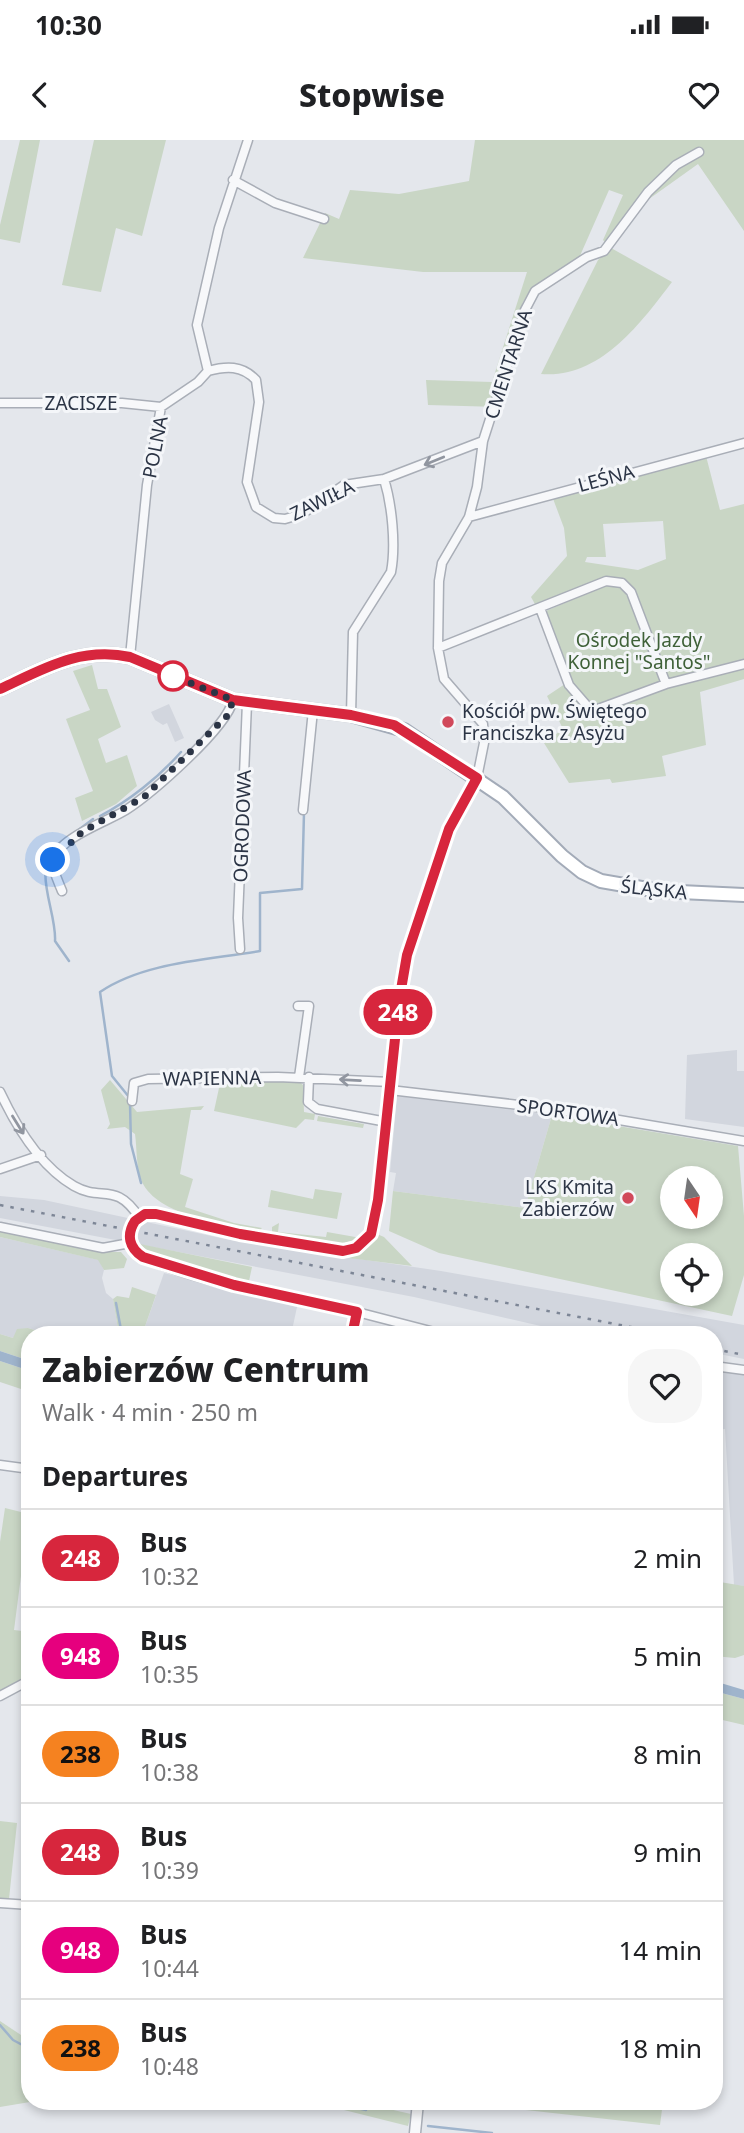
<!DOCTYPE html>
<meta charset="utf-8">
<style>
body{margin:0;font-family:"Noto Sans",sans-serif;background:#f6f6f6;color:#202124;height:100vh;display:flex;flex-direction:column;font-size:26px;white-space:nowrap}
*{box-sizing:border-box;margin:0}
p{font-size:23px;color:#757577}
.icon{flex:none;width:38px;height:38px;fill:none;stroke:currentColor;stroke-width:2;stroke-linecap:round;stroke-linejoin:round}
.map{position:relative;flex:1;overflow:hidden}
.side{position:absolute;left:21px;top:1186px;width:702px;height:784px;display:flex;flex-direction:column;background:#fff;border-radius:28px;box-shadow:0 4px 10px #0003}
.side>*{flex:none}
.badge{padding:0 14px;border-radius:23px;font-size:24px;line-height:46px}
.needle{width:46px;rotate:167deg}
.buttons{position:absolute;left:660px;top:1026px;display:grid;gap:14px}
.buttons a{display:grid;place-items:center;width:63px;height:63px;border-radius:50%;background:#fff;box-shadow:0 4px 10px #0003;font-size:35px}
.you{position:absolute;width:35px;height:35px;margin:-18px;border:5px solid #fff;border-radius:50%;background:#1a73e8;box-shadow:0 0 0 10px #1a73e833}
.map>.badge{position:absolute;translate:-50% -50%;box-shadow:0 0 0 4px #fff}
h2{padding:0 21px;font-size:26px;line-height:63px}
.round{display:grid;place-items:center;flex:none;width:74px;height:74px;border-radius:28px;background:#f6f6f6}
.summary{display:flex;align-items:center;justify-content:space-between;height:119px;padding:0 21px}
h1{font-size:33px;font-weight:800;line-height:52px}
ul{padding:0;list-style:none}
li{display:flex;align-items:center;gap:21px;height:98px;padding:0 21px;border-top:2px solid #e0e0e0}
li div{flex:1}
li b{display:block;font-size:26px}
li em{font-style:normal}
li .badge{min-width:77px;font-weight:700;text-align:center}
.status{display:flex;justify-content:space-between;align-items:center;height:49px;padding:0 35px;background:#fff;direction:ltr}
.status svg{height:19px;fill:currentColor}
header{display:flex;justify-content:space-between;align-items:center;height:91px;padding:0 21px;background:#fff;font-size:32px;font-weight:800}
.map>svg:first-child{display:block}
.built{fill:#d2d6de}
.green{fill:#c9d6c5;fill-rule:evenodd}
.water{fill:#9fb4cc}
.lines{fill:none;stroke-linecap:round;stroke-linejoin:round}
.stream{stroke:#9fb4cc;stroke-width:2.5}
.minor-casing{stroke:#a9aeb7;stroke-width:11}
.tertiary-casing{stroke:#a9aeb7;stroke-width:13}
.primary-casing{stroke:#a3abb8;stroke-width:16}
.minor{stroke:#f7f8fa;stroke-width:8}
.tertiary{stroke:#f7f8fa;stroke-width:10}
.primary{stroke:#fff;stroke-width:12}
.rail{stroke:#7d8696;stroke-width:2.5;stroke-dasharray:3.5 7;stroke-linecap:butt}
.oneway{stroke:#9196a0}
.line-casing{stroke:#fff;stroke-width:16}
.line{stroke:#d7263d;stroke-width:10}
.walk{stroke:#2b3445;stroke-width:7;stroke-dasharray:0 12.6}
.stop-dot{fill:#fff;stroke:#d7263d;stroke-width:3.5}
.poi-dot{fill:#d1495b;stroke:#f4f6f9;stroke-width:2.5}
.labels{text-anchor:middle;stroke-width:6;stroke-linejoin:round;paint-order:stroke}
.street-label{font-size:19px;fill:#2b3445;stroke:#f4f6f9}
.park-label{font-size:19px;fill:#3f6138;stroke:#f4f6f9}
.poi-label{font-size:19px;fill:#2b3445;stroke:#f4f6f9;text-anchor:start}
</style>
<div class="status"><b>10:30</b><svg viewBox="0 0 49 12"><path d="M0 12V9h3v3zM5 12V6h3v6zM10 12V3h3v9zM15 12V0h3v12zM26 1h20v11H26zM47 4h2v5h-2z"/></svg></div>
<header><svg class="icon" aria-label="back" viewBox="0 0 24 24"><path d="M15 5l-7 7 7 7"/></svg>Stopwise<svg class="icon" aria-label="heart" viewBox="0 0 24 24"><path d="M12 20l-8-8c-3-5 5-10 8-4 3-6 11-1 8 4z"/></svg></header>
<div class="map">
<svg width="744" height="1993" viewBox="0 0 744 1993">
<rect width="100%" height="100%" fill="#e4e7ec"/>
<path class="built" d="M169,564L184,598L175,602L167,583L163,585L155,580L151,572Z
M737,910V931H744V987L685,979L687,915Z
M397,956L552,975L525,1068L393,1051L396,1033L390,1032Z
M0,1056L44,1060L230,1100L441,1131L744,1185V1219L714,1213V1195H580L414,1157L0,1078Z
M0,1097L99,1120L104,1130L102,1138L106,1153L113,1159L119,1195H51L28,1188L13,1198L0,1194Z
M164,1133L297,1167L291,1195H142Z
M714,1228L744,1232V1446L734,1445L725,1289L714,1290Z"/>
<path class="green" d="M20,0H40L20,103L0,99V85Z
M94,0H166L142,96L116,88L101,152L62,145Z
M475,0H744V91L698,24L649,59L611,108L672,142C640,184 600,239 541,234L598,120L611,109L603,100L623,55L609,50L579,118L533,148L523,162L499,242L507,245L499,267L428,265L426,240L492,242L527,132H423L303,118L325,73L339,79L350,50L399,54L469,41Z
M706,316L720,370L744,364V539L700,552L706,605L662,616L666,636L612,643L610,639L569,643L544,603L563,589L547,556L571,540L546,471L615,441L536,466L531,457L567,416L564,388L552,356ZM663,381L666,419L638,430L585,422L587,417H606L603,384Z
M92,525L98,549H107L121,587L98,599L106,623L127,615L137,646L116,664L82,681L75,658L93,651L66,579L90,570L73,531Z
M110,940L137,972L204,966L201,970H191L180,1034L193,1039L185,1067L234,1083L262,1088L258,1092C225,1084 158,1076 142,1042C136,1029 137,1008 135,994L125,987L107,989L110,984L101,950Z
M224,942H300L303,945L304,972L315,974L314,980L305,979L296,988L214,971L219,948Z
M552,975L738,1006L744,1076V1135L732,1176L439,1113L389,1091L393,1051L525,1068ZM672,1038H710V1076H672ZM672,1115H710V1153H672Z
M318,976L364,984L363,988L317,981Z
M315,1049L342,1053L337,1079L268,1067L271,1050L313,1059Z
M279,1083L278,1092L326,1097L327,1092L361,1098L341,1104L272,1094V1087Z
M0,1091L106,1112H121L127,1119L124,1128L104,1130L98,1120L0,1097Z
M377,1094L384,1097L412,1126L349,1118L370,1105Z
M140,1104L252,1127L249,1141L237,1142L236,1138C211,1129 156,1122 140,1104Z
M132,1147L156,1155L142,1195H119L113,1159L117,1156L129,1158Z
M28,1188L51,1195H30V1221L0,1211V1194L13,1198L17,1189Z
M0,1221L30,1231V1252L0,1242Z
M5,1368L29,1374L14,1490L30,1492V1536L0,1553V1402Z
M714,1441L744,1446V1515L735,1518L714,1516Z
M714,1551L744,1559V1585L714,1578Z
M0,1681L17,1683L9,1759H0Z
M0,1881L30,1901V1962L0,1967Z
M312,1962H358L411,1974L408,1986Z
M454,1962H663L660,1985Z"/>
<path class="water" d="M0,1211L30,1221V1231L0,1221Z
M714,1541L744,1550V1559L714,1551Z"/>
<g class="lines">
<path class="stream" d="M100,676C129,661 159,637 181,612
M73,694L93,679
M57,707C31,728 57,772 55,801L69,821
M129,957L112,936L100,852C144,822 208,820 260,811V753L302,749L304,673
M130,963L131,1004L141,1043
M116,1163L122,1195
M0,1885L13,1900L30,1909
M147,1962L165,1968L173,1962
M330,1962L366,1970
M428,1986L492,1993"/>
<defs>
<path id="minor" d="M233,40L275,63L324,79
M208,231C226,226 242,225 256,240L259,262L247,342L256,367L274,378L285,379L302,374L344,345L384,339L483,301
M0,263H122L161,267
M469,377L744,303
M438,508L606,441L622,443L631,452L666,544L598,569L589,568L569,545L540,468
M130,517L147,345L161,267L198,242L208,231L197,185L219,88L248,0
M666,544L744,524
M351,575L353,492L391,432C396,405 392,365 384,339
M477,638L484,603L483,584L444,539L438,508L439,441L442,423L469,377L477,347L483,301L525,170L535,151L587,117L604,111L648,52L676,25L699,12
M303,670L313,570
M62,751C59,743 52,730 53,721C57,698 109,681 126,670C152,653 227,588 233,560
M240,809L238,778L247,563
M298,866H309L299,937
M309,937L308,962L317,969L387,982
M390,950L554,969L744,1001
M0,952C16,986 41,1027 74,1046C102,1062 115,1041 139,1077
M132,961L134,943L148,939L278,937L391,942
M0,1029L41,1015
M0,1087L103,1108L130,1103
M357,1172L446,1195
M714,1226L744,1230
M0,1325L30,1329
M0,1556L30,1540
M0,1763L30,1765"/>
<path id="tertiary" d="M352,1195L357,1172C317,1164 156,1133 134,1109L129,1095L135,1081L145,1074H156L240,1094L343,1111L356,1108L371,1094L378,1060L399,861L407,815L449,689L477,638
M415,1993L418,1962"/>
<path id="primary" d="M0,549C43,529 81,506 130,517L233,560L351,575L404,590L503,657L562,716L582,732L601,741L659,751L744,755"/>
</defs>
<use href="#minor" class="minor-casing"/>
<use href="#tertiary" class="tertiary-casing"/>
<use href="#primary" class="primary-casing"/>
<use href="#minor" class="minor"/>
<use href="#tertiary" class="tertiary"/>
<use href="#primary" class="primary"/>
<path class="rail" d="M0,1065L672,1195
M714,1209L744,1215"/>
</g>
<defs><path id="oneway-shaft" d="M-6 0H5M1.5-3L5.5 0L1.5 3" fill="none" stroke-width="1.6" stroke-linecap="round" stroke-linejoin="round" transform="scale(1.75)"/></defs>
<g class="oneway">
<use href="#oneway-shaft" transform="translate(434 321) rotate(158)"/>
<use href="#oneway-shaft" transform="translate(350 940) rotate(-177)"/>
<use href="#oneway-shaft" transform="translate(18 985) rotate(58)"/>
</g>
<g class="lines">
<defs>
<path id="line" d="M0,549C43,529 81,506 130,517L233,560L351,575L394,585L477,638L449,689L407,815L399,861L378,1060L371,1094L356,1108L343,1111L240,1094L156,1074H145L135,1081C126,1095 129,1108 143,1117L234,1145L357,1172L352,1195"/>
</defs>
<use href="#line" class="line-casing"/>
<use href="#line" class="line"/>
<path class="walk" d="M53,720L82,692L144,657L228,575L233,560L173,536"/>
</g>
<circle class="stop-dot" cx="173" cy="536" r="14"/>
<g class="poi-dot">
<circle cx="448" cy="582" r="7"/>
<circle cx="628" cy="1058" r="7"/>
</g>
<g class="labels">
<g class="street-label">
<text transform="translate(508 224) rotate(-72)" y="7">CMENTARNA</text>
<text x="81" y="270">ZACISZE</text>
<text transform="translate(155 307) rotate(-79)" y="7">POLNA</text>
<text transform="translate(606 338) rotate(-15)" y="7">LEŚNA</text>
<text transform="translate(322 360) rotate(-26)" y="7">ZAWIŁA</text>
<text transform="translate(242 686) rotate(-88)" y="7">OGRODOWA</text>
<text transform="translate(654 749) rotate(6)" y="7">ŚLĄSKA</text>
<text transform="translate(212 938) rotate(-1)" y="7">WAPIENNA</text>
<text transform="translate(568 972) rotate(8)" y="7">SPORTOWA</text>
</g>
<g class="park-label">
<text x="639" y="507">Ośrodek Jazdy<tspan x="639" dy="22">Konnej "Santos"</tspan></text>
</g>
<g class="poi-label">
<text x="462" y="578">Kościół pw. Świętego<tspan x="462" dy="22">Franciszka z Asyżu</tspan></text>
<text x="614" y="1054" text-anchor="end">LKS Kmita<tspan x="614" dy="22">Zabierzów</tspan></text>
</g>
</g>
</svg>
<div class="buttons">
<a><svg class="needle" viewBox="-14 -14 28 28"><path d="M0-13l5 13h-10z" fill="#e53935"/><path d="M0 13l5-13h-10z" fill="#757577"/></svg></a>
<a><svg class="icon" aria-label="locate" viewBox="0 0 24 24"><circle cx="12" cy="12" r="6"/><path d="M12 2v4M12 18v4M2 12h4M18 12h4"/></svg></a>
</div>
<div class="you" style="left:53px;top:720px"></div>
<b class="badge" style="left:398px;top:872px;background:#d7263d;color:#fff">248</b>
<section class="side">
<div class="summary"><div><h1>Zabierzów Centrum</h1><p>Walk · 4 min · 250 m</p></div><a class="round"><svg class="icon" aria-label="heart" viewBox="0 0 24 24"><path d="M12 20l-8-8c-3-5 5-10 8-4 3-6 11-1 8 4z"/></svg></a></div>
<h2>Departures</h2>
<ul>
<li><span class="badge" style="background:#d7263d;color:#fff">248</span><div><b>Bus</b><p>10:32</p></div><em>2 min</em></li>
<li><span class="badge" style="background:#e6007e;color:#fff">948</span><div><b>Bus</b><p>10:35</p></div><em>5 min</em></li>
<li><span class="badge" style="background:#f58220;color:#111">238</span><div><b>Bus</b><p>10:38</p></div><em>8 min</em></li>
<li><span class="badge" style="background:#d7263d;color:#fff">248</span><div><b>Bus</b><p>10:39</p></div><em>9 min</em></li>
<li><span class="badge" style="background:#e6007e;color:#fff">948</span><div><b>Bus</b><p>10:44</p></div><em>14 min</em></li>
<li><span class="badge" style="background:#f58220;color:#111">238</span><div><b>Bus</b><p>10:48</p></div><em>18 min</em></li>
</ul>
</section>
</div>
